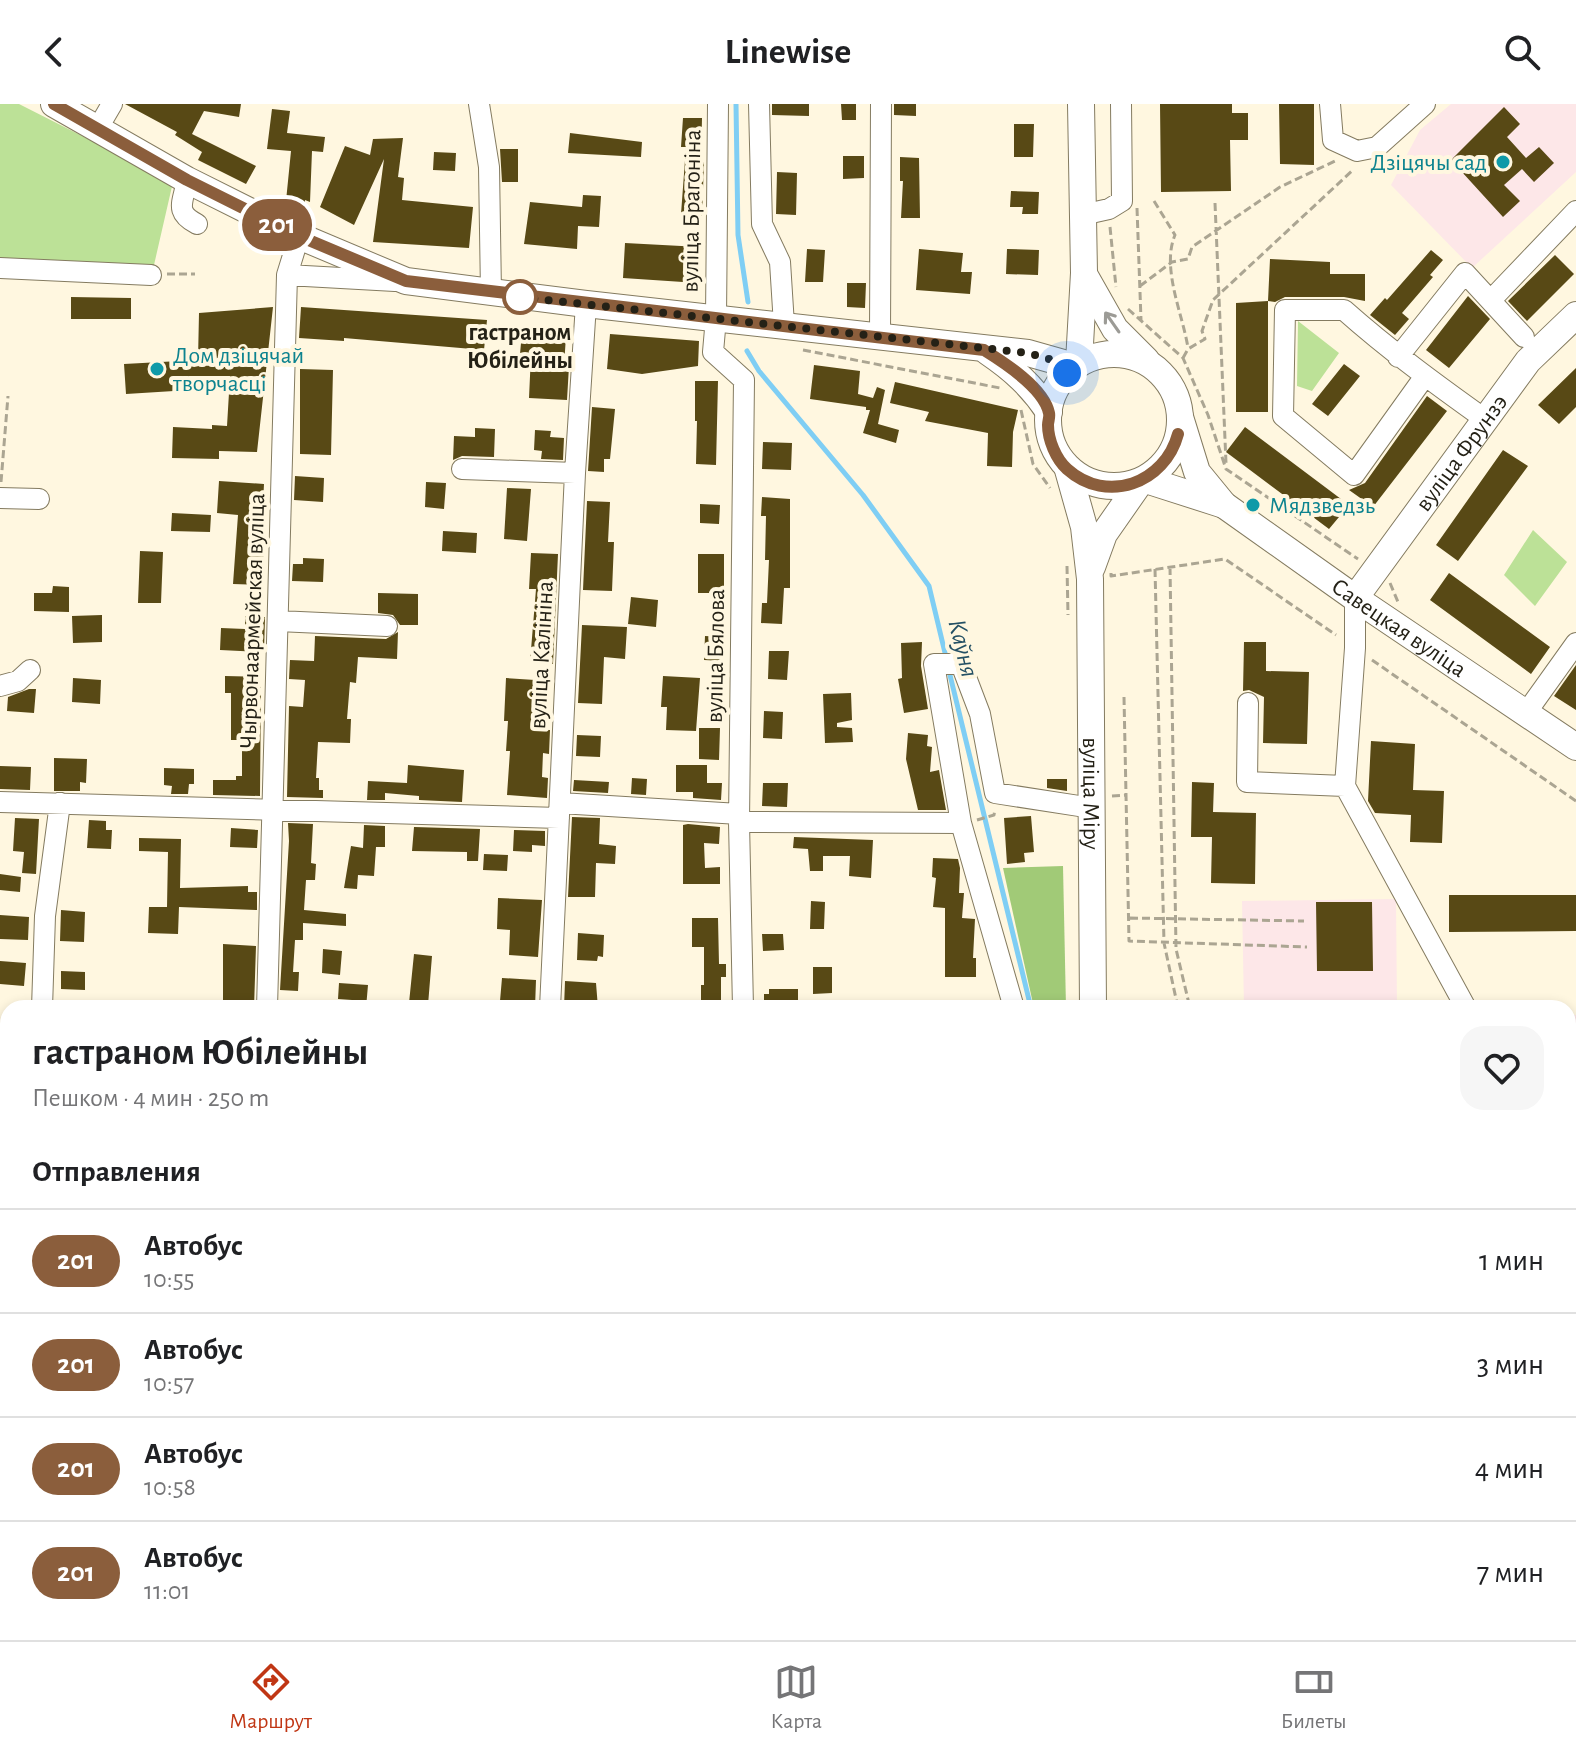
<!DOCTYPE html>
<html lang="ru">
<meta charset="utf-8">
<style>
body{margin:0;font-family:"Alegreya Sans",sans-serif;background:#f6f6f6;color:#202124;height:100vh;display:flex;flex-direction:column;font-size:30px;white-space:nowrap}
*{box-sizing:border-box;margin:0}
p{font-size:26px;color:#757577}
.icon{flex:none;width:44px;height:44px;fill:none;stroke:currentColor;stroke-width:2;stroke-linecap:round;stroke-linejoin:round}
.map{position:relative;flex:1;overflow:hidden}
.side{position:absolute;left:0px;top:896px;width:1576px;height:640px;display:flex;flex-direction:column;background:#fff;border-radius:24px 24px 0 0;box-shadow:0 4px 12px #0003}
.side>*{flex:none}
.badge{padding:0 16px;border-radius:26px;font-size:28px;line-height:52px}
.you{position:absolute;width:40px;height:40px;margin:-20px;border:6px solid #fff;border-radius:50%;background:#1a73e8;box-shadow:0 0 0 12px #1a73e833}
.map>.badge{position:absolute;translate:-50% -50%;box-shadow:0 0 0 4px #fff}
h2{padding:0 32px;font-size:30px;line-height:72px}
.round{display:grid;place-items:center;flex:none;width:84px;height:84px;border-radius:24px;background:#f6f6f6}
.headline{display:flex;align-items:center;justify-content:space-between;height:136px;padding:0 32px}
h1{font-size:38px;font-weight:700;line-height:60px}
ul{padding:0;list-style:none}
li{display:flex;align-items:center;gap:24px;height:104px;padding:0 32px;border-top:2px solid #e0e0e0}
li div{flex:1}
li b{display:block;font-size:30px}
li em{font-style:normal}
li .badge{min-width:88px;font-weight:700;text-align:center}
header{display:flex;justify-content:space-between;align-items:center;height:104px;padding:0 32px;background:#fff;font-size:36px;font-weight:700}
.tabs{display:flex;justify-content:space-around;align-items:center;height:112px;border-top:2px solid #e0e0e0;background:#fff;font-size:22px;color:#757577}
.tabs a{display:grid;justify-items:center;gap:4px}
.tabs .current{color:#c03614}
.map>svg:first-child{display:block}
.education{fill:#fde7e8}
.green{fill:#bce197}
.forest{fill:#a1ca77}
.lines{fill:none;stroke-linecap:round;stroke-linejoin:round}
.stream{stroke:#7fcef4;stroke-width:5}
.building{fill:#584915}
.minor-casing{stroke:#847b60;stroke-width:22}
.major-casing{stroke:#847b60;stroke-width:28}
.path{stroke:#aba592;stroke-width:3;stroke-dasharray:8 4;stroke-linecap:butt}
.minor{stroke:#fff;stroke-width:20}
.major{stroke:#fff;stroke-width:26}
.oneway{stroke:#9c9b96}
.line-casing{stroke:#fff;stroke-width:18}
.line{stroke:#8b5e3c;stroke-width:12}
.walk{stroke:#242116;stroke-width:8;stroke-dasharray:0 14.4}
.culture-dot{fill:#0f9aa8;stroke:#fff7e0;stroke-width:3}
.stop-dot{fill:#fff;stroke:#8b5e3c;stroke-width:4}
.labels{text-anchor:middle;stroke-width:8;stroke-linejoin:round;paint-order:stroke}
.culture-label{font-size:24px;fill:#0d838f;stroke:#fff7e0;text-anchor:start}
.street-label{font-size:24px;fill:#242116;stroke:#fff7e0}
.stop-label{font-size:24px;font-weight:bold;fill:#242116;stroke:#fff7e0}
.water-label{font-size:26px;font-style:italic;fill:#245064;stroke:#fff7e0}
</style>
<header><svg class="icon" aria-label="back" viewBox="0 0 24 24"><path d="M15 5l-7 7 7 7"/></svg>Linewise<svg class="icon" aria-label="search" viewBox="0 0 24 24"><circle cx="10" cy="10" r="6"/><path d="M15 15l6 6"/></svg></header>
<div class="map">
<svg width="1576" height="1536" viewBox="0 0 1576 1536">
<rect width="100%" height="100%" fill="#fff7e0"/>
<path class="education" d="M1451,0H1576V68L1472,164L1391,81L1420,26Z
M1396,795L1397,904H1244L1242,797Z
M1568,911H1576V1150H1568Z"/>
<path class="green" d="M0,0H19L173,78L154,161L0,156Z
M1298,217L1339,249L1312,287L1297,282Z
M1533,426L1567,458L1535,502L1504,471Z
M1568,1150H1576V1447L1568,1448Z"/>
<path class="forest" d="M1063,762L1066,904H1034L1003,764Z"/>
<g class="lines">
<path class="stream" d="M736,0L738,131L748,198
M747,247L759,267L863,391L929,482L946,553
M949,567L1031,904
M1315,1528L1318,1536"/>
</g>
<path class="building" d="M125,0H241L239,13L204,7L192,30L256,62L246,80L198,56L202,48L175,31L177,28Z
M772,0H809V12L772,11Z
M841,0H856V16H842Z
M894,0H916V12L894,11Z
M1160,0H1232V9H1248V36H1230L1231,87L1161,88Z
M1279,0H1314V61L1280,60Z
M1504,3L1520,20L1507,33L1526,54L1539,43L1554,59L1534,78L1522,65L1504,81L1520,97L1503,113L1451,56Z
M272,5L290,7L287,29L325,33L323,48L312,47L310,98L305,96L304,109L285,107L291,47L267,45Z
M683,14H702L701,58H704L702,112L681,110L686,43H681Z
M1014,20H1034L1033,53H1014Z
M570,29L642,38L641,53L568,49Z
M403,34L398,73L404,74L402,96L473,103L469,144L373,138L384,55L354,121L320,103L345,42L370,51L373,35Z
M500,45H518V78H502Z
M434,48L456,49L455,67L433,66Z
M843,52H864V74L843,75Z
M900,53L919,54L920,114H901L903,77H900Z
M777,68L797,69L796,111L776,110Z
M1011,87L1039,88L1038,110H1022L1023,103H1010Z
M583,91L601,92L599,123L578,122L577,145L524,140L530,98L582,103Z
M625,139L700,143L698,179L623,174Z
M807,145L825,146L823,178H805Z
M919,145L963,149L961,168H972L970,190L916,186Z
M1007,145L1039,146L1038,171L1006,170Z
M1431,146L1443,156L1430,171L1433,173L1402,209L1409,215L1395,231L1370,211L1385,194L1387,196Z
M1555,151L1574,170L1527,217L1508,197Z
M1270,155L1330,158V170H1365V197L1344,193H1285L1275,198L1268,197Z
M847,179H866L865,204L847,203Z
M1468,192L1490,215L1449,264L1426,246Z
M71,193L131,194V215H71Z
M1268,197V308H1236V199Z
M273,203L257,348L219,347V355L172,354L173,323L212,325V321L227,322L230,272H189L190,286L126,290L124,260L198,256L199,209Z
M301,203L487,216L484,246L344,234V237L299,234Z
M522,228L566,232L564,262H569L567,296L529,294L531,250H520Z
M610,230L699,237L698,262L642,270L607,265Z
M1344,260L1360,272L1328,312L1312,300Z
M814,261L860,267L858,290L873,294L877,283L885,286L878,320L899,326L896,339L863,329L870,306H866V303L810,295Z
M1576,264V303L1559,320L1538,301Z
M300,265L333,266L331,351L300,350Z
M695,277H718L716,361L696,360L697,317H695Z
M895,278L1018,306L1013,328L1012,363L987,362L988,329L925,317L929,308L890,299Z
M1427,292L1447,307L1373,403L1349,386L1365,379Z
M592,303L615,305L610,355H604V368L588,367Z
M1245,323L1349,401L1329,425L1226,348Z
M475,324L495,325L494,353L462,352L453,356L454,332L475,333Z
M535,326L551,327L550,333L564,334L563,356L541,355L542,347L534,346Z
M763,338L792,339L791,366L762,365Z
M1503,346L1528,362L1458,457L1436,441Z
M295,372L324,374L323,398L294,396Z
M219,377L264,380L262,419H266L261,481L233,480L238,411L217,409Z
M426,378L446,379L444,405L425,403Z
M507,384L531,385L527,437L504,435Z
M762,393L790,395V484H784L782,520L761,519L762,499H767L769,456H765L766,412H761Z
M587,397L610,398L608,438H614L612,487L583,486Z
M700,400L720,401L719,420L700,419Z
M172,409L211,411L210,428L171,427Z
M443,427L477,429L476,449L442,447Z
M140,447L163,448L161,499H138Z
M531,449L558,450L553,560L530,558L536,485H529Z
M698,450H724V489H698Z
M303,454L324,455L323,478L292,477L293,460H303Z
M1449,469L1550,543L1531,570L1430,496Z
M53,482L69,483V508L34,507V489H52Z
M378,489L418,490V521H400L393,511L378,509Z
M631,493L658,496L656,523L628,520Z
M102,511V538L73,539L72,512Z
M245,512L265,513L264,548L220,546L221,524L245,525Z
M582,521L627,523L625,555L604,553L602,600L578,599Z
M398,528L397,555L358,553L356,579L350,578L347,615H351L350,639L318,638L316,674H319V686H323V694L287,693L289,602L303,603L305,576L289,575L290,556L314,557L315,532L386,535Z
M705,532L724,533L723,557L704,556Z
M922,538L921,562L928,605L904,609L898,575L902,574L901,539Z
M1244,538H1266V567L1309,568L1307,640L1263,639L1264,593L1249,586L1243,587Z
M769,547H789L787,576L768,575Z
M1576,561V606L1554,592Z
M225,572L261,573L260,692L213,691V676H236V672H242V636H231V589H225Z
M663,572L700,574L696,627L666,626L667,603H661Z
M73,574L101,576L100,600L72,598Z
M506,574L535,576L532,625L550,626L549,650L543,649L542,673L548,674L547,694L507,691L510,647H506L508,617H504Z
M29,585H36L34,609L7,607L8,593Z
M851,589L852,616L837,619V623L852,624L853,638L825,639L823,590Z
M764,607L783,608L782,635L763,634Z
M699,624H720L719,656L699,655Z
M908,629L928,631L927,642L932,643L930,668L939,666L946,706H918L906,655Z
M577,631L601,632L600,653L576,652Z
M1371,637L1415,640L1413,686L1444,687L1442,739L1410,738L1411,711L1375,709L1368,697Z
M54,654L87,655L86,679L80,678V687H54Z
M408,661L464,666L462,698L419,696V692L385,689V696H367L368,677L407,679Z
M676,661H707V679H722L721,696L693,694V688H676Z
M0,662L31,663L30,686L0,685Z
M164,664L194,665V680H189L188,690H171L172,682L164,681Z
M632,674L647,675L646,691L631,690Z
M1047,675H1067V687L1047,684Z
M574,676L609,678L608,689L573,687Z
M1192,678L1214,679L1213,708L1256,709L1255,780L1211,779L1212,733H1191Z
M763,679H788L787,703L762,702Z
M1031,712L1034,748L1024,749L1025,758L1007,760L1004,714Z
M572,713L600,714L599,740L616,742L615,760L596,759L595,793H568Z
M15,714L39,715L36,770L22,769L24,748L13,747Z
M89,716L106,717V726H112L111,745L87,744Z
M288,719L313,720L311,759L316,760L315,776H306L304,806L346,810V822L303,819V836H295L293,868H299L298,887L280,886L289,737Z
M688,720L720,723L719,740L704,739L705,764L720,763V780H683V721Z
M364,721L385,722V743H376L374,772L358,771L357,785L344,784L351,742L363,744Z
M414,723L480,725L478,757H467V748L412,747Z
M231,724L258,726L257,744L230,743Z
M514,726L545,727V742L532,741V748L513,747Z
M794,733L873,736L871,774L849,772L850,752H823V767H810L808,745L793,744Z
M139,734L181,735L180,784L248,782V788H257V806L179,803L178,830L148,829L149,803H167L168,748L139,747Z
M484,750L508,751L507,767L483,766Z
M933,754L958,755L960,764L959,789H964L962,814L975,815L973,854H976V873H945V804L933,803L936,774L932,773Z
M0,770L21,773L20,788L0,786Z
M1449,791H1576V827L1449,828Z
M498,794L542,796L538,853L509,851L510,826L497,825Z
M811,797L825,798L824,825H810Z
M1316,798H1372L1373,867H1317Z
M61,806L85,808L84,838L60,837Z
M0,811L29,813L28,836L0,835Z
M692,814H718L719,860H726V873H721V904H701V881H704V843H692Z
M578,829L604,831L603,853L598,852L597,857L577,856Z
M762,830H783L784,846L763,847Z
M223,840L256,842L254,904H223Z
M323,845L342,847L340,871L322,869Z
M414,850L432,852L428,901L409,899Z
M0,857L26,859L24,882L0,880Z
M813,863H832V889L813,890Z
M61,867L85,868V886L61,885Z
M502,874L536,876L535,904H516V898L500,897Z
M565,877L596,879L598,904H564Z
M339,879L368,881L366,904H351L352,896L338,895Z
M769,885H798V896H784V904H764V890H769Z"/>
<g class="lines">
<defs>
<path id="minor" d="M479,0L489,63L491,189
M718,0L716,214L713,248L744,276L739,718L743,904
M759,0L762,120L780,158L784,221
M1330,0L1333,36L1357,47L1377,43L1425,0
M98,24L112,0
M187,76C183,99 174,108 197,120
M1082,111L1109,105L1122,97L1121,0
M0,164L151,171
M287,171L395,177
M1491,196L1576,107
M880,232L881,0
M1398,253L1465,169L1524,233
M1425,272L1354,371L1283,312L1285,206H1344C1389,246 1437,281 1486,316
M462,365L575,369
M0,394L39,395
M1355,494V544L1345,682L1466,904
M278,517L387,522
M0,582L18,577L30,566
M1248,599L1247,678L1345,682
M1526,609L1576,539
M0,698L559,714
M560,699L739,710
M739,718L961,719
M42,904L45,812L60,699
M267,904L287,171L299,132
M550,904L575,369L586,200
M1014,904L961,719L934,560H961L980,610L995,689L1092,704
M0,1028H8
M250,1528L251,1536
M756,1528V1536
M530,1536V1528"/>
<g id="major">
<path d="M54,0L187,76L299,132L406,177L586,200L1028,249L1074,262"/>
<path d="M1085,172L1115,225L1146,256"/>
<path d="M988,248C1013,265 1032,282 1049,308"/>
<circle cx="1114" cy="316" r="66"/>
<path d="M1079,258L1084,169L1081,0"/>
<path id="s1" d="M1180,313L1197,368L1224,401L1355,494L1576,643"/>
<path id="s2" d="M1068,366L1084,423L1090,475L1093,904"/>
<path d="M1146,376L1224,401"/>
<path d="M1092,463L1104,430L1141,377"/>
<path id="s3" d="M1355,494L1528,257L1576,211"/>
<path d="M1098,1528V1536"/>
</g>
</defs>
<use href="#minor" class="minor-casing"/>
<use href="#major" class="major-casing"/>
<path class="path" d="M1154,97L1175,131C1161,164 1183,211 1188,244
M1215,99L1226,359
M1137,104L1141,216
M1110,123L1116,183
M167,170H195
M1140,182L1172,158L1188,155L1192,143L1280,83L1335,57
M1128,205L1183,254L1208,311L1226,365L1358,455
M803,246L1000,284
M1183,254L1188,245L1205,235L1202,227L1213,196L1354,65
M1021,306L1033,360L1050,384
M1,378L8,292
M1067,462L1068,511
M1170,463L1176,845L1190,904
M1155,465L1164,839L1178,904
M1111,469V472L1225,455L1336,531
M1390,479L1398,498
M1372,556L1576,697
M1124,593L1129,837L1307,843
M1112,692L1127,691
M977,716L994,711L995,705
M1130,814L1304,817
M1568,1502L1576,1500
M1074,1536V1528
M1509,1536L1520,1528"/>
<use href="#minor" class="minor"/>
<use href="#major" class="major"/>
</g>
<defs><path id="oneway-shaft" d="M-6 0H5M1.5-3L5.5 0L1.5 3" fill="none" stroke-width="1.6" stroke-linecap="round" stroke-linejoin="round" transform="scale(2)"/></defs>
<use class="oneway" href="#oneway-shaft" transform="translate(1112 218) rotate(-125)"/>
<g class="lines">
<defs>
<path id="line" d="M54,0L187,76L299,132L406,177L984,246C1005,259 1044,284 1049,309C1050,313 1048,317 1048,321C1048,336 1056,355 1067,365C1107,401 1165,379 1178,330"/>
</defs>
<use href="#line" class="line-casing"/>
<use href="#line" class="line"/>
<path class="walk" d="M520,193L1028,249L1074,262L1067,269"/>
</g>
<g class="culture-dot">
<circle cx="1503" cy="58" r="8"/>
<circle cx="157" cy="265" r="8"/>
<circle cx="1253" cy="401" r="8"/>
</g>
<circle class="stop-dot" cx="520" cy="193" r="16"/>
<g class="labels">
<g class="culture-label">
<text x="1487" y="66" text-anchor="end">Дзіцячы сад</text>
<text x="173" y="259">Дом дзіцячай<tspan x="173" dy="28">творчасці</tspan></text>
<text x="1269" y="409">Мядзведзь</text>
</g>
<g class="street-label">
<text transform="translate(691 107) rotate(-89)" y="8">вуліца Брагоніна</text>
<text dy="8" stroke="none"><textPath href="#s3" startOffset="180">вуліца Фрунзэ</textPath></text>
<text transform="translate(252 517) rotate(-88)" y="8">Чырвонаармейская вуліца</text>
<text dy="8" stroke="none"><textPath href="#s1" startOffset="314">Савецкая вуліца</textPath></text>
<text transform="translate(541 551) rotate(-87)" y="8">вуліца Калініна</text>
<text transform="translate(715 552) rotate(-89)" y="8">вуліца Бялова</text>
<text dy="8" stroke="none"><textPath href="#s2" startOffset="326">вуліца Міру</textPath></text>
</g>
<g class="stop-label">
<text x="520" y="236">гастраном<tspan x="520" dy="28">Юбілейны</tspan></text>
</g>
<g class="water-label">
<text transform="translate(964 544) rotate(76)" y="9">Каўня</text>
</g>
</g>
</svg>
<div class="you" style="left:1067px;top:269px"></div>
<b class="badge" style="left:277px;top:121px;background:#8b5e3c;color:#fff">201</b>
<section class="side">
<div class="headline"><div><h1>гастраном Юбілейны</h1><p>Пешком · 4 мин · 250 m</p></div><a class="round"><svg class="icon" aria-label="heart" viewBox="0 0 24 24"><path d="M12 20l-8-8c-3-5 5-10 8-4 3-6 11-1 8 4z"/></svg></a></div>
<h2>Отправления</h2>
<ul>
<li><span class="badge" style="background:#8b5e3c;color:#fff">201</span><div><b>Автобус</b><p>10:55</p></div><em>1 мин</em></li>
<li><span class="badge" style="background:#8b5e3c;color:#fff">201</span><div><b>Автобус</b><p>10:57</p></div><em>3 мин</em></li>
<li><span class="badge" style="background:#8b5e3c;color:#fff">201</span><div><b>Автобус</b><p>10:58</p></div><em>4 мин</em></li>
<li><span class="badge" style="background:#8b5e3c;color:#fff">201</span><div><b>Автобус</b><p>11:01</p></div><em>7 мин</em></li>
</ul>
</section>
</div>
<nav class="tabs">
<a class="current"><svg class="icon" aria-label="directions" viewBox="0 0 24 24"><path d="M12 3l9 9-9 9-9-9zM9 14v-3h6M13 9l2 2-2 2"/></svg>Маршрут</a>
<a><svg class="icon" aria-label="map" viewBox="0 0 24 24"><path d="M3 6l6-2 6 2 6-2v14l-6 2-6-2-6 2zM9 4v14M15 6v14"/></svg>Карта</a>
<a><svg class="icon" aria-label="tickets" viewBox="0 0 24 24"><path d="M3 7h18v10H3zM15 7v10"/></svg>Билеты</a>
</nav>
